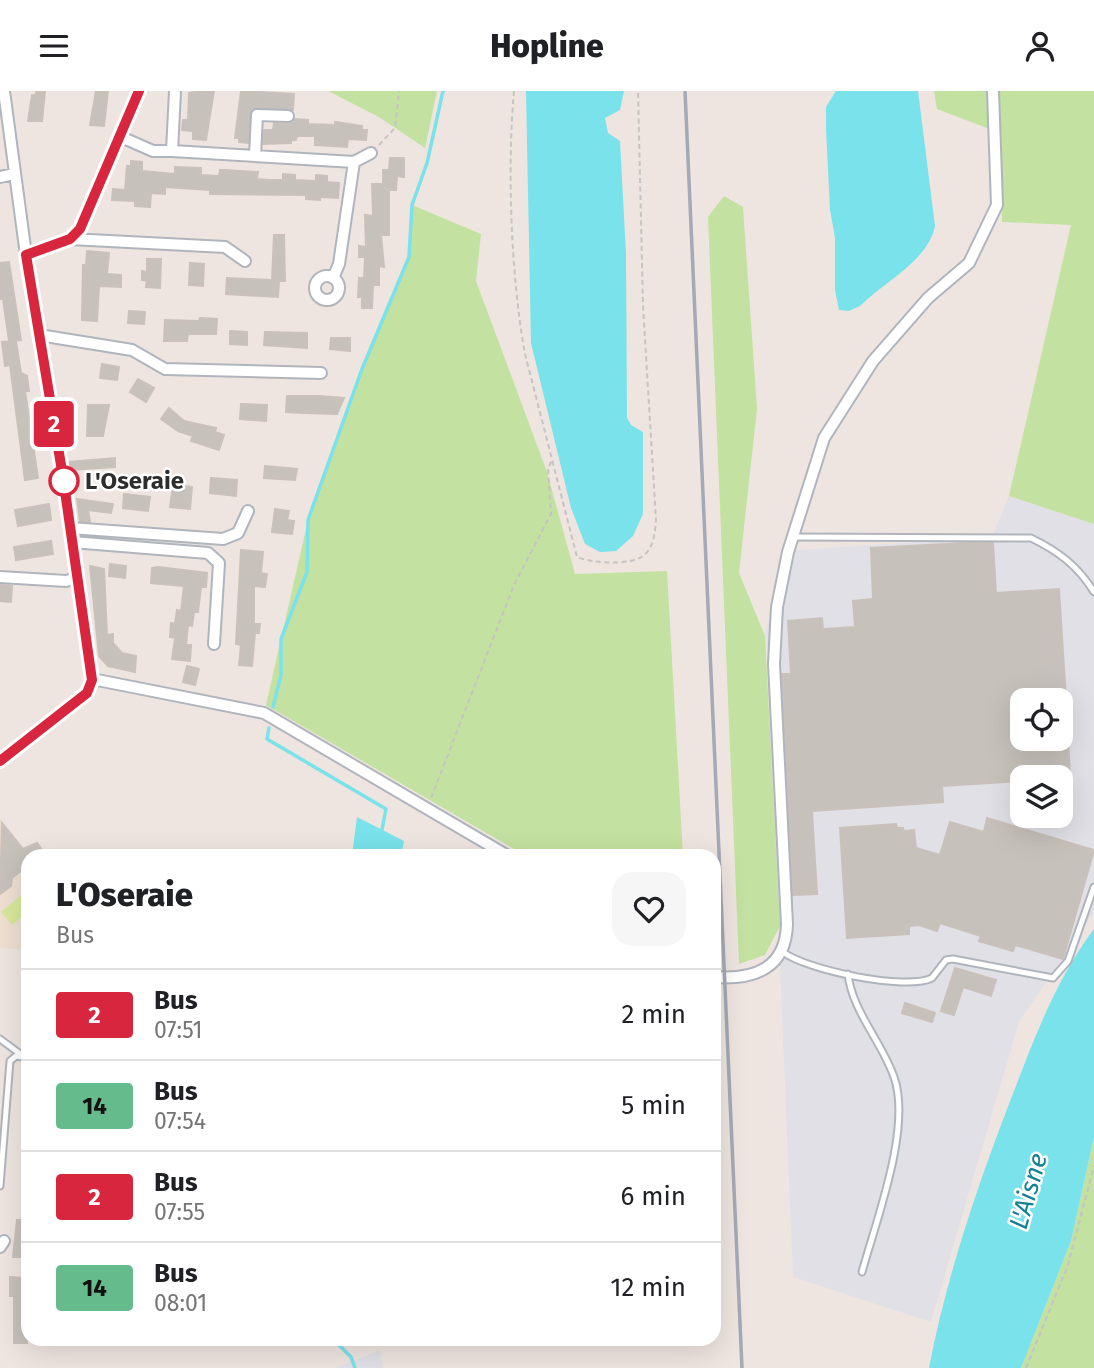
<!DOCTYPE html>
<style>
body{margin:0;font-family:"Fira Sans",sans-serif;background:#f6f6f6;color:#202124;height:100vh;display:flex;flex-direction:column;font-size:26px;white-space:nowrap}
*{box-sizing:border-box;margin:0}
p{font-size:23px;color:#757577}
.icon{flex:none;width:38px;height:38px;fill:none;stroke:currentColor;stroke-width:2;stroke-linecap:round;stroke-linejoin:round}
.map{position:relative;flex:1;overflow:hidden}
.drawer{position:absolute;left:21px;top:758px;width:700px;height:497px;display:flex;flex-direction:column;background:#fff;border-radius:21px;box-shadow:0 7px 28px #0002}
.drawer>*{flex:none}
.badge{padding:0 14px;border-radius:5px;font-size:24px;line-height:46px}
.controls{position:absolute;left:1010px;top:597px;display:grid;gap:14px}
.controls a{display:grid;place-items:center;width:63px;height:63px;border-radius:14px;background:#fff;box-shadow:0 7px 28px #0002;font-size:35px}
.map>.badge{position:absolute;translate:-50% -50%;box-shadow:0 0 0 4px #fff}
.round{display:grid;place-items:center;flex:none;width:74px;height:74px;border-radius:21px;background:#f6f6f6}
.head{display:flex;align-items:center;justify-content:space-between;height:119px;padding:0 35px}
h1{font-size:33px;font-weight:800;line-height:52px}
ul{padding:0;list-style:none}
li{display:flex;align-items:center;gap:21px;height:91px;padding:0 35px;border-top:2px solid #e0e0e0}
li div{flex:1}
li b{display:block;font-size:26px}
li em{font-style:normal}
li .badge{min-width:77px;font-weight:700;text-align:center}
header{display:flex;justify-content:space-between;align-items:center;height:91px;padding:0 35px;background:#fff;font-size:32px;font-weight:800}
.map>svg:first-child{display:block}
.industrial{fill:#e1e0e7;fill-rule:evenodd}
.education{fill:#eedfd1}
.green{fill:#c3e1a0}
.pitch{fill:#d7e89c}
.water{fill:#79e2ea}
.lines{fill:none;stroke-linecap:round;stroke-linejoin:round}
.stream{stroke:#79e2ea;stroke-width:3.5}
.building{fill:#c7c1bb;stroke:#c9c1ba;stroke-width:2}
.lane-casing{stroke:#b0b5bd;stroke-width:9}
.street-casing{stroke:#b0b5bd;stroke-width:14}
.path{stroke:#c4c4c4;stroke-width:2;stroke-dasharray:5 3.5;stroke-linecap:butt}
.lane{stroke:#fff;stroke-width:5}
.street{stroke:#fff;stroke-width:10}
.rail{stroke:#a3a9b6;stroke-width:3.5}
.line-casing{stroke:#fff;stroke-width:16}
.line{stroke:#d7263d;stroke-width:10}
.stop-dot{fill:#fff;stroke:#d7263d;stroke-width:3.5}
.labels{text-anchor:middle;stroke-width:5;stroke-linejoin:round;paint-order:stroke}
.stop-label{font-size:24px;font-weight:bold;fill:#2d2d2d;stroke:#fff;text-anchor:start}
.water-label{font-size:26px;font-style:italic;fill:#138094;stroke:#fff}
</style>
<header><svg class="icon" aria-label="menu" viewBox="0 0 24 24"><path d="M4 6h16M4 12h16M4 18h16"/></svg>Hopline<svg class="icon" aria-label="person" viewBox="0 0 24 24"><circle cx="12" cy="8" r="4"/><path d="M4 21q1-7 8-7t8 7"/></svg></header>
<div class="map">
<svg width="1094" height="1277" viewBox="0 0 1094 1277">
<rect width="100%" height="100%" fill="#eee5e0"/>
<path class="industrial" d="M1009,405L1094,433V821L1019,931L931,1231L793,1186L766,540L784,460L992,446ZM1022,609H1060V648H1022ZM1022,686H1060V724H1022Z
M380,1259L383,1277H336Z"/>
<path class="education" d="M0,728L22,758L37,752L47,765H28V859L0,857Z"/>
<path class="green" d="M328,0H437L425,57L379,26Z
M934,0H1094V433L1009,405L1071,134L1002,131L1000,42L937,18Z
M724,105L743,116L757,318L739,482L765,545L780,835L765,864L739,873L708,126Z
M412,114L481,143L476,190L547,381L575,483L667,480L683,765H526L266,614L308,429L362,278L409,166Z
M1094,1046V1277H1021L1071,1150Z"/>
<path class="pitch" d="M26,800L28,821L12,834L1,821Z"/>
<path class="water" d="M526,0H624L620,19L605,27L608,42L620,50L626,163L627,327L631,334L643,341V423L633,445L616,460L600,461L585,453L571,417L531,252Z
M836,0H918L935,135C928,170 884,191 860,215L849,220L839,219L835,199V147L830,119L826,37V16Z
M357,726L404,750L401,765H352Z
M1094,838V1046L1071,1150L1021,1277H929C947,1183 979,1090 1014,1000C1036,943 1057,887 1094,838Z"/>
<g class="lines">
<path class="stream" d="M273,616L281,584V548L307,481L308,429L362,278L409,166L412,114L427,72L443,0
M269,637L267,648L386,718L381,744
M333,1248L351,1266L355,1277"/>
</g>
<path class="building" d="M36,0H45L42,30H28L32,4H36Z
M96,0H108L104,35L90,34Z
M199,0H214L206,49L193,48V40L182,39L183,29H188L189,2Z
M241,0L294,3L293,19L251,18L248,52L239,51V47H235Z
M295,28L308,29V33L335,34V31L362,35V39H367L366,49L348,48L347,56L315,54V45H297L296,49H291V52L263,53L264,39H273L274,32L288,33Z
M390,67H404V86L397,85L396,99H389V144H381L384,176L379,175V194H373L372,217H362V206H358L359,187H364L365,166H359V155L366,156L365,124L373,125L372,93H383V79H389Z
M131,70L142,71V80L175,83V76L201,77V84L219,85L220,79H225L258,81L257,88L270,89H283V83L295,84V89L316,90V84L327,85V91L339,92L338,107L320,106V109L306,108V104L210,103V99L165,96V103L151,102L150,116L135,115V110L112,109L113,98L125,99L127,75H131Z
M274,144H284L285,190H279L278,206L226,203L227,187L272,189Z
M87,160L109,162L107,183L121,184V196L99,195L97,230L82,229L83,174H86Z
M147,168H161L160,197L146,196L147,190L142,189V180L147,181Z
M9,171L21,249L9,250L3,208H0V172Z
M190,172L204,173L203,195L189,194Z
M129,220L145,221L144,233L128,232Z
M200,227L217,228L216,243H188L187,250H164L165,229L199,230Z
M230,240L247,241V254L230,253Z
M265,241L307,242V257L264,254Z
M331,247H350V260L330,258Z
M16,250L21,282L27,285L29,300H25L38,387L25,389L10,274L5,275L2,251Z
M102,273L119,276L117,289L100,287Z
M138,288L154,297L146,311L130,301Z
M287,305H319L344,307L337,323L304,322L286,321Z
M241,313L267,314L266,330L240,328Z
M88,314H109L103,345H87Z
M169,317L184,330L216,337L215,341L224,344L219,359L191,350L193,345L178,340L161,328Z
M115,367V376L70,379L69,371Z
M265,375L297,378L295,389L264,387Z
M211,387L237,389L236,405L210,402Z
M173,394L192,396L190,418L170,416Z
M124,403L150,406L148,420L123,417Z
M77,408L113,413L111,422L88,419L90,431L80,430Z
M49,413L51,429L18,435L15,419Z
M275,418L289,420L287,429L294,430L292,443L272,441Z
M51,450L53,463L16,469L14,456Z
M965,452H993L996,502L1059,498L1066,609H1022V648H1068L1070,686H1022V690L942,695L943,711L812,720L817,803L793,804L782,583H791L788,530L822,527L823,538L855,536L853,510L873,508L871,457Z
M241,459L263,461L261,482L267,483L265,496L254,495V533H260L259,542H255L252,575L239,574L241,554L236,553Z
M110,473L126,475L125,487L109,485Z
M90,475L104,478L107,544L113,543V552L122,562L136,565L135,581L108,575L99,565Z
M158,476L207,482L206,496H201L198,521H194L192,535L188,534L186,554H191L190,570L172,568L175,547L170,546L171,532L175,533L177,519L181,520L184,495L151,492L152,477Z
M0,494L12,495L11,511L0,510Z
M187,575L199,578L195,594L183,591Z
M987,727L1094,759L1063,868L1015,854L1013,860L979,850L981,845L940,832L937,840L919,834L909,835V843L847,847L840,737L896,733L897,737H903L904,740L914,739L916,757L940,764L950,731L984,741Z
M2,732L23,758L37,752L47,765H28V775L12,787L11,795L0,803Z
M955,877L996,889L991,905L963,896L954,924L941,920Z
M905,912L935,922L932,931L902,922Z
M17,1129H28L27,1166H13Z
M10,1186L23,1187V1206H27V1252H14V1205H10Z"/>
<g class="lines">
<defs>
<path id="lane" d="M792,446L1031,447C1058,460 1078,475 1094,501
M783,861C806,879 906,900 932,887L946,869L953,868L1053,887L1068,870L1094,796
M848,883C852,920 882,951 894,986C912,1036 876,1130 862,1181
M0,948L23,965
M0,1095L10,970L16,965L28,967"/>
<path id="street" d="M4,0L26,164L63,386L92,588
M121,46L153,60H172L175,0
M172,60L354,71L339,173L333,187
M255,65L257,24L288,25
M354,71L371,62
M0,86L14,83
M70,148L225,156L245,170
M26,164L70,148L80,138L139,0
M315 197a12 12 0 1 1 24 0a12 12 0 1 1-24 0Z
M39,244L132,259L165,278L321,282
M70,437L223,448L238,442L248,420
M72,451L208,462L219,472L214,553
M0,486L66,490L77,487
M92,588L264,622L508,765
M0,670L87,602L92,588
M714,886C755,889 786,877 787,833L774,573L777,516L788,461L824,347L873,270L928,207L969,172L997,114L993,0
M0,1156L4,1150"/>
</defs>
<use href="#lane" class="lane-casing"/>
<use href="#street" class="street-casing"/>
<path class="path" d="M514,0C507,77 511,187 525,263L577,466C591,472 629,475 643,465C654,457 655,441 656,429L643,215L638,0
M257,13L258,0
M379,54L395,37L399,0
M431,707L514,494L551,423L548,378L551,371
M1026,1277L1068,1174L1094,1075"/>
<use href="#lane" class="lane"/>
<use href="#street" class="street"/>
<path class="rail" d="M685,0L742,1277"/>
</g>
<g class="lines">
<defs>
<path id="line" d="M0,670L87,602L92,589L63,386L26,164L70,148L80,138L139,0"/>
</defs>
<use href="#line" class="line-casing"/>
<use href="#line" class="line"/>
</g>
<circle class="stop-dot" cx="64" cy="390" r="14"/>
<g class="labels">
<g class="stop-label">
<text x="85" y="398">L'Oseraie</text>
</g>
<g class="water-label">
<text transform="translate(1028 1100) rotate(-74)" y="9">L'Aisne</text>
</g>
</g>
</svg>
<div class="controls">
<a><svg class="icon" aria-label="locate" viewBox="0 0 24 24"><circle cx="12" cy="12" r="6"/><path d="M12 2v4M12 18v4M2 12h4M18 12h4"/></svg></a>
<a><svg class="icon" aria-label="layers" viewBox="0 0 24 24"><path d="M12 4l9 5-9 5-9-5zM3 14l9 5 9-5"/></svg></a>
</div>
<b class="badge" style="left:54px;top:333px;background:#d7263d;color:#fff">2</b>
<section class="drawer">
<div class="head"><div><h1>L'Oseraie</h1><p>Bus</p></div><a class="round"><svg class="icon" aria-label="heart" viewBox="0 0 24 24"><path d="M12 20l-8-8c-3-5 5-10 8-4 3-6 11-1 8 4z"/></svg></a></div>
<ul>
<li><span class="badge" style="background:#d7263d;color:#fff">2</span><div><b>Bus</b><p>07:51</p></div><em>2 min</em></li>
<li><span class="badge" style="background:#66bb8c;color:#111">14</span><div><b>Bus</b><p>07:54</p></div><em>5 min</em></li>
<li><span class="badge" style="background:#d7263d;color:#fff">2</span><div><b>Bus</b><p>07:55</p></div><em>6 min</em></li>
<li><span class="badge" style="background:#66bb8c;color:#111">14</span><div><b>Bus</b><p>08:01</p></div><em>12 min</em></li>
</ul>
</section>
</div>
